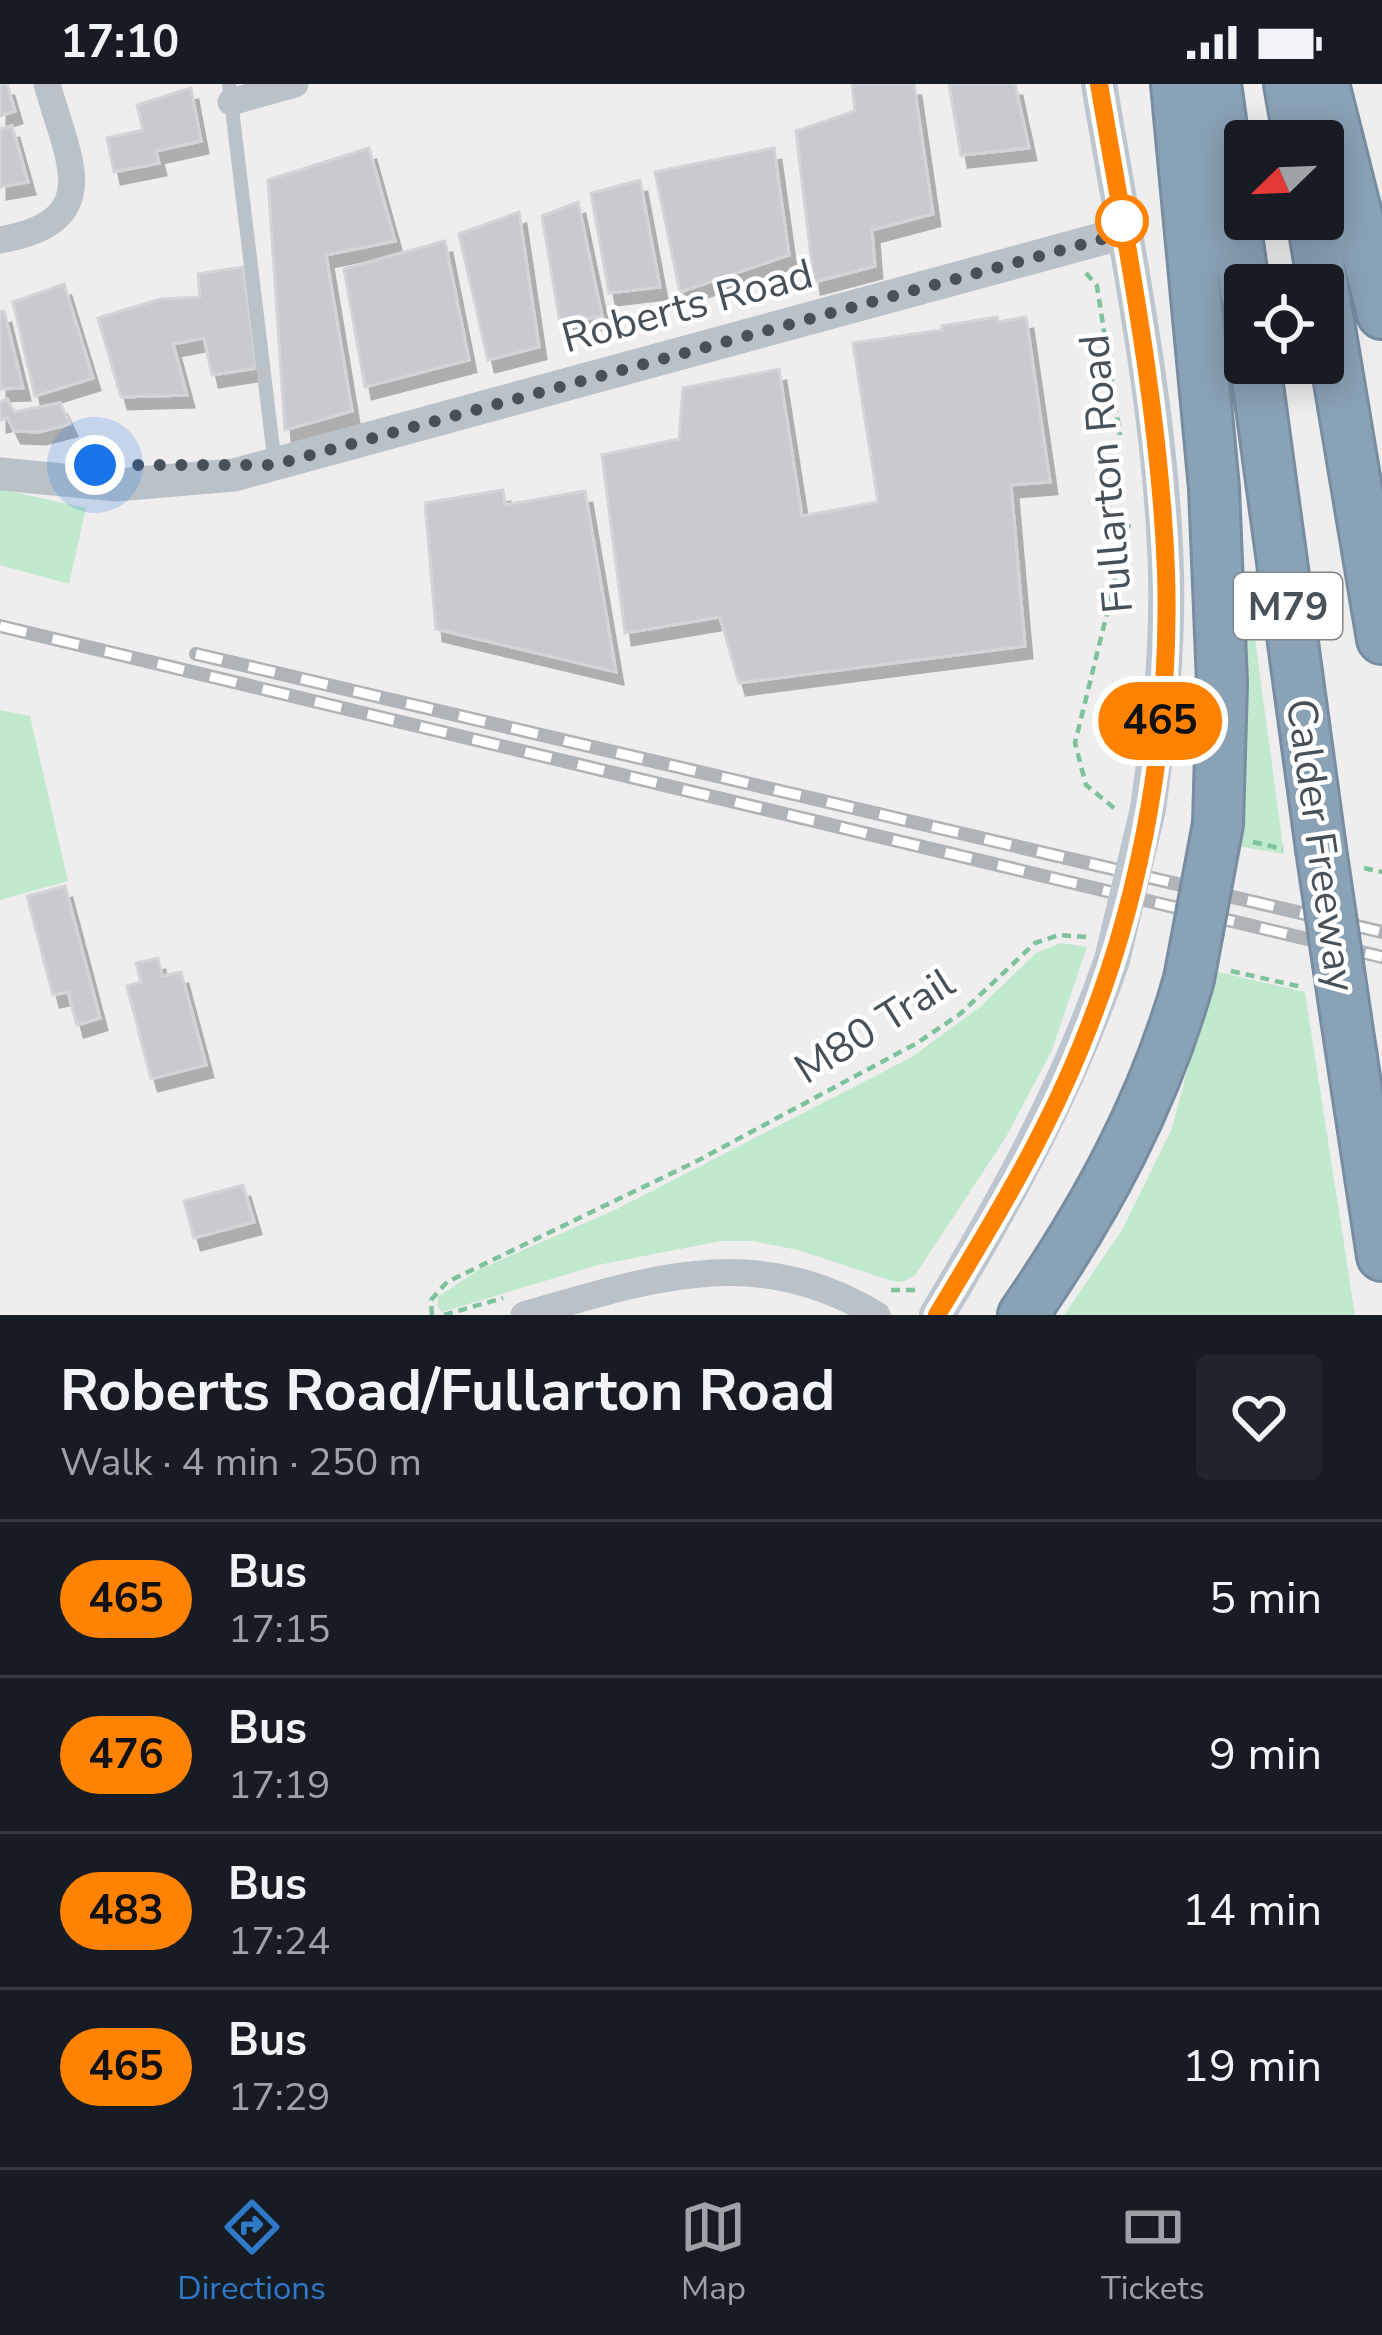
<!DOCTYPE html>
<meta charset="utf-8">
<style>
body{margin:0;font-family:"Nunito Sans",sans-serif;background:#20242c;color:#f1f3f6;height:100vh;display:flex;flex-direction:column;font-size:45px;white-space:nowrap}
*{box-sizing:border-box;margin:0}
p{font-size:39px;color:#9ea1a6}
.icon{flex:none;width:66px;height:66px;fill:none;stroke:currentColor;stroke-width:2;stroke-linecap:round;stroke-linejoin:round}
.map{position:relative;height:1231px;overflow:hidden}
.drawer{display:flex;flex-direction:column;background:#171b24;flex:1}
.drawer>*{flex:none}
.badge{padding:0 24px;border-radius:39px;font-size:42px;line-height:78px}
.needle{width:78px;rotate:247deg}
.tools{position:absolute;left:1224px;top:36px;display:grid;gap:24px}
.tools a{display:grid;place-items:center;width:120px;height:120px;border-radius:12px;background:#171b24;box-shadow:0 6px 30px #0003;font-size:60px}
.you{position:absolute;width:60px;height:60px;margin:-30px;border:9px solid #fff;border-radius:50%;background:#1a73e8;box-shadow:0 0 0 18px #1a73e833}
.map>.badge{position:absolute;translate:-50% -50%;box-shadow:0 0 0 6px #fff}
.round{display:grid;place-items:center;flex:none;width:126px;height:126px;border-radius:12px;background:#20242c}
.headline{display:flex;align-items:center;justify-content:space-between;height:204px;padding:0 60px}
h1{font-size:57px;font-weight:700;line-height:90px}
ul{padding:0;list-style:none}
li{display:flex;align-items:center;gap:36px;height:156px;padding:0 60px;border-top:3px solid #363941}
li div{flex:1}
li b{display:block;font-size:45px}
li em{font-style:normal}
li .badge{min-width:132px;font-weight:700;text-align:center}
.status{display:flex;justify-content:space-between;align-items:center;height:84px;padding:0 60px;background:#171b24;direction:ltr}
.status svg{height:33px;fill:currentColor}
.dock{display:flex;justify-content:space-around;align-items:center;height:168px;border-top:3px solid #363941;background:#171b24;font-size:33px;color:#9ea1a6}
.dock a{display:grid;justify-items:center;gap:6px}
.dock .selected{color:#2e79c8}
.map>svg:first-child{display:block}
.green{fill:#c0e9ce}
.building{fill:#c8cacf;stroke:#d2d4d8;stroke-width:3;filter:url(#shadow)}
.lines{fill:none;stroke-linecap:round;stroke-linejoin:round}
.motorway-casing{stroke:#768da2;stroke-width:54}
.path{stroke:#7cc29d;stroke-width:4.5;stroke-dasharray:9 6;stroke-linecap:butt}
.service{stroke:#bac2c8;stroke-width:14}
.minor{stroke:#bac2c8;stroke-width:27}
.tertiary{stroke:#bac2c8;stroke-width:33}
.secondary{stroke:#bdc6cf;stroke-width:36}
.motorway{stroke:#8aa2b6;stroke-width:48}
.rail-casing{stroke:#b0b3b7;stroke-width:14}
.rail{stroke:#fff;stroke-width:9;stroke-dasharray:27;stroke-linecap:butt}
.motorway-bridge-casing{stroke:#768da2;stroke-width:54;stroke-linecap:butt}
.secondary-bridge{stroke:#bdc6cf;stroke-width:36}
.motorway-bridge{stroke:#8aa2b6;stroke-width:48}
.line-casing{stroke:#fff;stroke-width:27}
.line{stroke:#ff8200;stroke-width:18}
.walk{stroke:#485158;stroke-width:12;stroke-dasharray:0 21.6}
.stop-dot{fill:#fff;stroke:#ff8200;stroke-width:6}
.labels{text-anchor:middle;stroke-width:9;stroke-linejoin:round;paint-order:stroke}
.shield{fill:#fff;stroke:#7f858a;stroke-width:3}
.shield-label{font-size:39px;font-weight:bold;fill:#485158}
.street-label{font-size:42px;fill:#485158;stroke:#fff}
</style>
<div class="status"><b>17:10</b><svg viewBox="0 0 49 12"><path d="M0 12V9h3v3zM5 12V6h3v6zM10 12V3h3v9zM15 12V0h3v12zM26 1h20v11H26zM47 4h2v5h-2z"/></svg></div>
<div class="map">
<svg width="1382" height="1231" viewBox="0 0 1382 1231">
<defs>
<filter id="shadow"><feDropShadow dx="7" dy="12" stdDeviation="0" flood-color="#0004"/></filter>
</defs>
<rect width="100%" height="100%" fill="#efeded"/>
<path class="green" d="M0,405L86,424L69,500L0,481Z
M1249,510L1284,770L1237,762L1238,512Z
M0,626L30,632L68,797L0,816Z
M1061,859L1087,863L1052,966L1006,1053L915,1191L902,1198L892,1197L798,1166L752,1157H721L598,1181L442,1228L437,1222L438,1213L478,1186L615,1126L912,973L980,923L1036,869Z
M1214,887L1305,908L1355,1231H1064L1122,1146L1172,1044Z"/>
<path class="building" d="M0,0H7L15,27L0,32Z
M852,0H914L933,130L872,146L875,182L814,198L796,47L855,27Z
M949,0H1015L1029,64L961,71Z
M191,4L201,57L156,67L159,79L114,88L107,54L143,46L137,21Z
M12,42L28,98L0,103V45Z
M369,64L395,157L326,171L352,327L285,346L268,96Z
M774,64L789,171L680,208L655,88Z
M640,96L660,203L609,209L591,109Z
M578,118L602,232L560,239L542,132Z
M519,128L539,263L488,276L459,150Z
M445,157L469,276L365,303L344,185Z
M243,183L257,284L212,291L204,254L173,260L187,311L121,313L98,234L161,215L200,213L198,190Z
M64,200L93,294L35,312L13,218Z
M4,227L23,304L0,305V228Z
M997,233L998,238L1026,233L1050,398L1011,401L1025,562L739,599L720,533L625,549L602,371L679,355L683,304L779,285L802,432L878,418L853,259L942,246V242Z
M7,315L14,328L60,319L70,340L39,348L14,347L8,334L0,336V318Z
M503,406L505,421L585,407L616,588L436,545L425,419Z
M65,802L100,934L77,941L68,908L53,911L27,812Z
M158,874L162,892L181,888L206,981L151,995L127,902L141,898L136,879Z
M243,1101L254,1138L194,1154L184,1117Z"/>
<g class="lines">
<defs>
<path id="motorway" d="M1176,0L1214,404L1222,599L1218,740
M1216,0L1245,208
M1289,0L1299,57
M1324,0L1382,230
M1312,135L1323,201
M1323,202L1382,555
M1255,279L1321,765
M1346,934L1382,1172
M1023,1231C1096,1125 1154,1019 1189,895"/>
</defs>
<use href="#motorway" class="motorway-casing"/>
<path class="path" d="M1086,189L1097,202L1120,351
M1114,724L1086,701L1075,659L1129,440
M1253,758L1283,765
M1364,784L1382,788
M1231,887L1302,903
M891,1206H915
M432,1231L431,1216L447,1198L697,1077L917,959L960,930L1035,859L1059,851L1086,853
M444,1231L503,1214"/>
<path class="service" d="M229,0L275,381"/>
<path class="minor" d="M231,18L295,0
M0,156C107,137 68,76 47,0
M524,1231C650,1195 754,1157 877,1231"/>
<path class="tertiary" d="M0,390L116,401L234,391L1123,149"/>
<path class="secondary" d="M1099,0C1125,157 1162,330 1166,489C1168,568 1159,647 1148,725
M937,1231C1007,1114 1067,1006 1112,876"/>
<use href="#motorway" class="motorway"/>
<defs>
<path id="rail" d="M0,542L1382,873
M196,570L1382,848"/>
</defs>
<use href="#rail" class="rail-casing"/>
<use href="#rail" class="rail"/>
<defs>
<path id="motorway-bridge" d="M1321,765L1346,934
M1189,895L1218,740"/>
</defs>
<use href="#motorway-bridge" class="motorway-bridge-casing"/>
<path class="secondary-bridge" d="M1112,876L1148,725"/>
<use href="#motorway-bridge" class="motorway-bridge"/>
</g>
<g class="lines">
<defs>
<path id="line" d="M937,1231C992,1140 1047,1050 1086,950C1144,806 1171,642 1166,487C1160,327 1126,158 1099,0"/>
</defs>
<use href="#line" class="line-casing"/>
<use href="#line" class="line"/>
<path class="walk" d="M95,381H274L1124,149L1122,137"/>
</g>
<circle class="stop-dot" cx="1122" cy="137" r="24"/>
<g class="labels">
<rect class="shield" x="1234" y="489" width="108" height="66" rx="9"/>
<g class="shield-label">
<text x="1288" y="536">M79</text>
</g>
<g class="street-label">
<text transform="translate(687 221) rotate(-15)" y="15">Roberts Road</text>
<text transform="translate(1105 390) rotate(-95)" y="15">Fullarton Road</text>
<text transform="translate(1322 761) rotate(82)" y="15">Calder Freeway</text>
<text transform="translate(874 941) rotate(-32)" y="15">M80 Trail</text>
</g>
</g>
</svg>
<div class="tools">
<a><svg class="needle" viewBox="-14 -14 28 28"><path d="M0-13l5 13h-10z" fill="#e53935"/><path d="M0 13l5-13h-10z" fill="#9ea1a6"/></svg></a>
<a><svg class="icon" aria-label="locate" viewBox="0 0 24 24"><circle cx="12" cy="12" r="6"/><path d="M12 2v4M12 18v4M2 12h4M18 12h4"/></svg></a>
</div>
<div class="you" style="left:95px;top:381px"></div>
<b class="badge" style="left:1160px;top:637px;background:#ff8200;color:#111">465</b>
</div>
<section class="drawer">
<div class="headline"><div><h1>Roberts Road/Fullarton Road</h1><p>Walk · 4 min · 250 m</p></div><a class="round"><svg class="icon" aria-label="heart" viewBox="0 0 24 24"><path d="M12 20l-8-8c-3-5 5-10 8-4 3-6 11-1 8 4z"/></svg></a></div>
<ul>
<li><span class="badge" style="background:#ff8200;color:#111">465</span><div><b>Bus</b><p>17:15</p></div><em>5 min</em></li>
<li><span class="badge" style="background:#ff8200;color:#111">476</span><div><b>Bus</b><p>17:19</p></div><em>9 min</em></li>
<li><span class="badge" style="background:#ff8200;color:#111">483</span><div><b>Bus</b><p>17:24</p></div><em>14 min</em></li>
<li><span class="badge" style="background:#ff8200;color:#111">465</span><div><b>Bus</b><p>17:29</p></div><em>19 min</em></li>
</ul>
</section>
<nav class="dock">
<a class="selected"><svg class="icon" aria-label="directions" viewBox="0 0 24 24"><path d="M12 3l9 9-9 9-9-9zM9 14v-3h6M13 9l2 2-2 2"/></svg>Directions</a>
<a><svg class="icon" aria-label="map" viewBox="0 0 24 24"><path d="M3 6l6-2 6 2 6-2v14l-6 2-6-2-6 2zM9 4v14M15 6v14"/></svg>Map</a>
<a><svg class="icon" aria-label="tickets" viewBox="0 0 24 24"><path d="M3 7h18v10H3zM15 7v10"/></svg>Tickets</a>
</nav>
